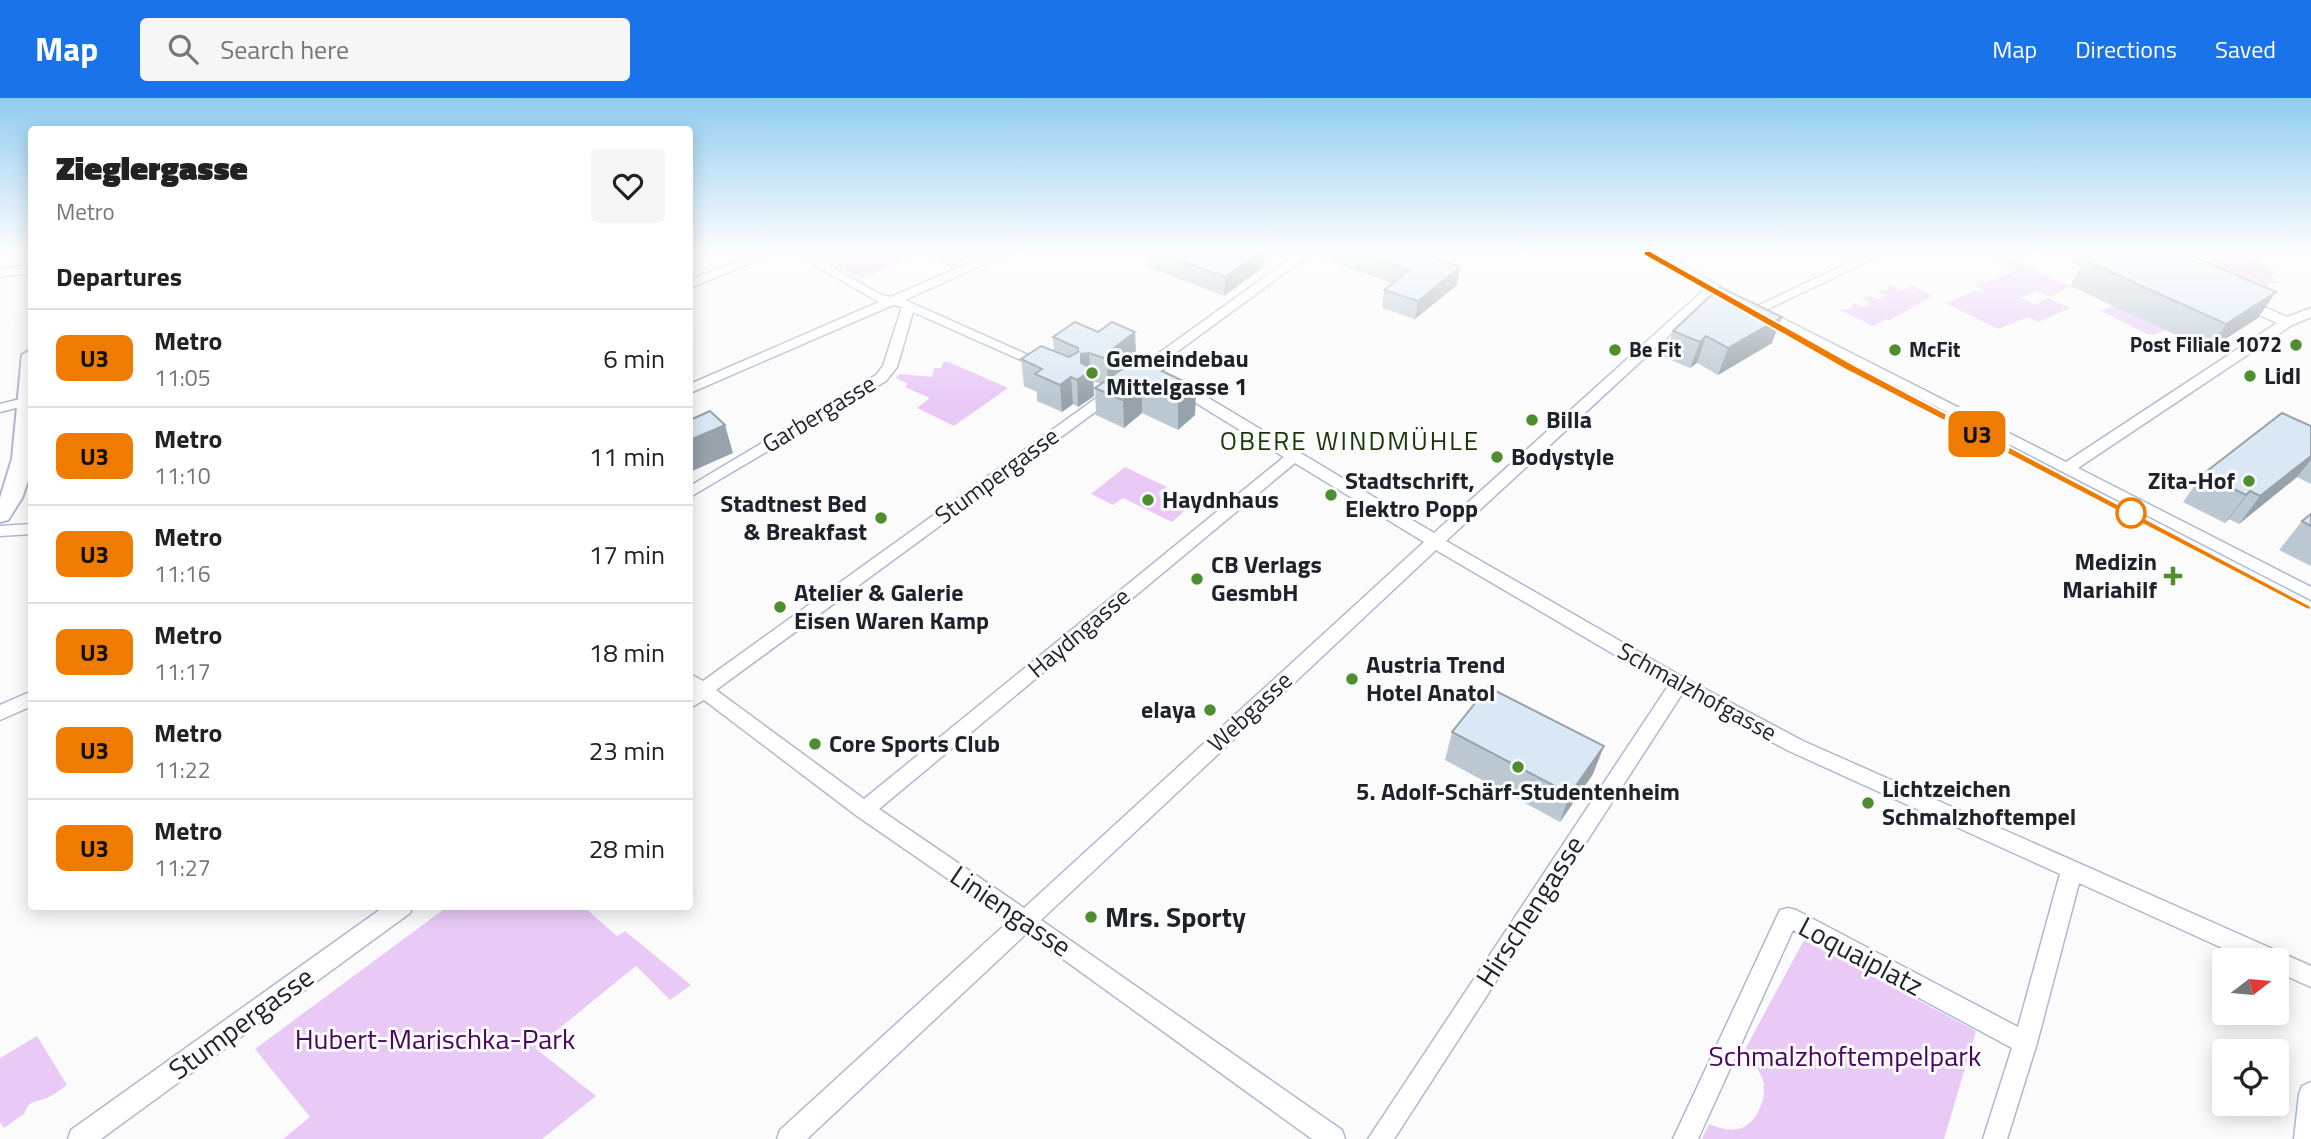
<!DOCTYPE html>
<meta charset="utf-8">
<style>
body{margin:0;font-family:"Titillium Web",sans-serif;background:#f6f6f6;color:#222;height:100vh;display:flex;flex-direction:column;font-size:26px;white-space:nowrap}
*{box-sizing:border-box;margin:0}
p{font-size:23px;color:#767676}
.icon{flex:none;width:38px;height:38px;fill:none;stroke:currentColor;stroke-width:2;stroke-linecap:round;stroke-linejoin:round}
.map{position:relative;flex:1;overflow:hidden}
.details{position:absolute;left:28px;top:28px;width:665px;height:784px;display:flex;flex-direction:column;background:#fff;border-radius:7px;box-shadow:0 4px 18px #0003}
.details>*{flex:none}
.badge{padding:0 14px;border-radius:10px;font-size:24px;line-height:46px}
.needle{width:46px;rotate:74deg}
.tools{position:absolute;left:2212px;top:850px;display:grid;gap:14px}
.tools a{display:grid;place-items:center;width:77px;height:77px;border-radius:7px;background:#fff;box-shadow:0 4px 18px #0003;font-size:35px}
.map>.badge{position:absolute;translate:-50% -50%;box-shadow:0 0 0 4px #fff}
h2{padding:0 28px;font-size:26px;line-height:63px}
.round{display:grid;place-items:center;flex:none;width:74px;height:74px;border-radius:7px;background:#f6f6f6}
.summary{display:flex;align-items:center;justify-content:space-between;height:119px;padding:0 28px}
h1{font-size:33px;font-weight:800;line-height:52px}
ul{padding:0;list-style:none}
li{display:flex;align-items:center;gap:21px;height:98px;padding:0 28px;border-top:2px solid #e0e0e0}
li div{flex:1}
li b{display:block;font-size:26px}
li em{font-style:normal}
li .badge{min-width:77px;font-weight:700;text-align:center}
header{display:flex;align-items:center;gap:42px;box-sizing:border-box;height:98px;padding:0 35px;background:#1a73e8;color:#fff}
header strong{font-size:33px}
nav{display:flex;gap:38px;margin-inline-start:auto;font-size:24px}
.search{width:490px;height:63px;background:#f6f6f6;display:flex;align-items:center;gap:18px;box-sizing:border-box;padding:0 24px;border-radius:7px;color:#767676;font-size:26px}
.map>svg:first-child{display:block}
.green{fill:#e9caf7}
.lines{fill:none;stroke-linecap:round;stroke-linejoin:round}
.street-casing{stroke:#adb9d1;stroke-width:3}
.secondary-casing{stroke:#adb9d1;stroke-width:4}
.street{fill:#fff;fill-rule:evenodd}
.secondary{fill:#fff;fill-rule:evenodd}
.wall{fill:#bbc8d2}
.shaded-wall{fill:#98a2ab}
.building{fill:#d9e8f4;stroke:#98a2ab;stroke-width:2}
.line{fill:#ef7c00;stroke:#fff;stroke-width:2}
.poi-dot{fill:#4f8e2f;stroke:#fbfbfb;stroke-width:2.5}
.stop-dot{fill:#fff;stroke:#ef7c00;stroke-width:3.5}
.labels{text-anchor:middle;stroke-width:6;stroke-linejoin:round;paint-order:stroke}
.far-poi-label{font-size:21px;font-weight:bold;fill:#1e222b;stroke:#fbfbfb;text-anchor:start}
.poi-label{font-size:24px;font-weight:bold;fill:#1e222b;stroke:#fbfbfb;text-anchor:start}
.street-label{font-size:24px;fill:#1e222b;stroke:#fbfbfb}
.neighbourhood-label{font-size:26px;letter-spacing:2px;fill:#183607;stroke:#fbfbfb}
.near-street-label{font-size:28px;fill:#1e222b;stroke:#fbfbfb}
.near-poi-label{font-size:28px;font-weight:bold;fill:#1e222b;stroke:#fbfbfb;text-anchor:start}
.near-park-label{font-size:28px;fill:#4a0661;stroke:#fbfbfb}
</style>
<header>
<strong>Map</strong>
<div class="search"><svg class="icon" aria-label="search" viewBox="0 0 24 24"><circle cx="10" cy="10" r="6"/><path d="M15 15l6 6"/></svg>Search here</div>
<nav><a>Map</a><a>Directions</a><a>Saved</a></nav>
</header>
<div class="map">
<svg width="2311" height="1041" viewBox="0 0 2311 1041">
<rect width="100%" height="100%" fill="#fbfbfb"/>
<path class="green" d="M814,155H921L860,181Z
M924,155H986L950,170Z
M1980,155H1996L2070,188L2050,199L2035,192L2021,200L2035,207L2048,200L2071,210L2038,224L2028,219L1998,231L1945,205L1974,193L1984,195L1975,188L1981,185L1975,182L1987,184L2013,174L2007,171L2010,169Z
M2221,155H2240L2275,172L2276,174L2269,179L2281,185L2268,186L2270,189L2263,191L2223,171L2219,172L2209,168L2229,159Z
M1891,186L1901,193L1911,187L1933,198L1890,222L1887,221L1873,228L1840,212L1852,210L1851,206L1854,205L1863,209L1870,206L1862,200L1869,198L1879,201L1885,198L1877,193L1888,192L1887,188Z
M2113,208L2165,232L2154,237L2147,236L2101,213Z
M943,264H949L1008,290L954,328L917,310L930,300L905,289L908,286L896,280L900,276L932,279L934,270H941Z
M1125,369L1167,389L1158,396L1188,410L1172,424L1123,400L1113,407L1091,396Z
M447,809H584L617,838L625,833L691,887L670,902L636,868L535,950L596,998L542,1041H283L310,1019L255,951Z
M1804,842L1976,933L1944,1041H1702L1709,1026C1731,1035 1748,1035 1759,1012C1770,988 1763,971 1742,957Z
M37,938L67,987C61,991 54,997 47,1000C37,1004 28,1002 25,1015L4,1030L0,1024V960Z"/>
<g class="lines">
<defs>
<path id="street" d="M758,155H775L690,190V182Z
M793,155H808L881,197L891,199L992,155H1009L905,202L1053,268L1051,271H1041L913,214L897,269L886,283L690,399V388L876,277L883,268L902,209L893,207L690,295V286L879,204Z
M1298,155H1312L716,592L864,701L1284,359L1170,289V283H1180L1434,435L1706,190L1647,155H1662L1729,194L1723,198L1715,195L1446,443L1686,581L1803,643L2311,868V889L2277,874V863H2251L2079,785L2037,945L2007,1041H1983L2012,950L1793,832L1698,1041H1673L1780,812L1788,810L1796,812L2018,929L2060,776L1789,653L1682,596L1394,1041H1368L1668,588L1436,452L1041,822L1342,1032L1345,1041H1312L1027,835L807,1041H777L780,1032L1009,823L857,718L704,602L690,610V576L703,583ZM1295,365L1424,444L1024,810L879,711Z
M1869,155H1885L1766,212L2066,364L2277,225L2237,207V201H2247L2287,219L2311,210V219L2292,227L2078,370L2311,489V502L1749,212Z
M32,167V175L0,179V171Z
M32,298V306L0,314V306Z
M32,426V436L0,438V428Z
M32,593V608L0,622V607Z
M385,808H413L410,815L101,1041H68L71,1032Z
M2311,984V1041H2294L2299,996L2302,988Z"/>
<path id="secondary" d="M32,251V371L22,400L8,422L0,424V400L12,361L22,257Z"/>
</defs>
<use href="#street" class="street-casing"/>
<use href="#secondary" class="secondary-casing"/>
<use href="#street" class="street"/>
<use href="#secondary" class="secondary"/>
</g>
<path class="wall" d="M1147,155H1265L1264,169L1224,198L1147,169Z
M1322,155H1419L1457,187L1415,221L1382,210L1384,192L1392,185L1321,160Z
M2077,155H2185L2258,220L2208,252L2070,188L2080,169L2072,165Z
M1673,233L1772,245L1718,277L1697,265L1690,270L1664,259Z
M1135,234L1136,261L1165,271V275L1196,289L1195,317L1178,332L1142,315L1124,330L1096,317L1095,290L1101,286L1093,283L1094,298L1078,309L1073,306L1062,314L1037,303V294L1024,288L1021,261L1054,253L1053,239Z
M2311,328V386L2297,379L2239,426L2229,421L2225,425L2183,404L2203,376Z
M2311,416V468L2279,452L2302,423Z
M1452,634L1593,676L1560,724L1445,662Z"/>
<path class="shaded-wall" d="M1260,155H1265L1264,169L1224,198L1225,179Z
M1460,169L1457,187L1415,221L1418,203Z
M2276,194L2258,220L2208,252L2226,226Z
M1782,219L1772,245L1718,277L1728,250Z
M1135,234L1136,261L1108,288L1107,261L1114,250Z
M1706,238L1697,265L1690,270L1700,244Z
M1089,255L1090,273L1093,271L1094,298L1078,309L1077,282L1081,256Z
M1071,279L1073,306L1062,314L1060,287Z
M1142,288V315L1124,330L1123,302Z
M1196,289L1195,317L1178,332V304Z
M725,327L733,355L690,374V342Z
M2311,358V362L2297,379L2239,426L2260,398Z
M2250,393L2229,421L2225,425L2246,397Z
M1604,648L1593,676L1560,724L1570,696Z"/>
<path class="building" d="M1158,155H1260L1225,179Z
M1360,155H1419L1460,169L1418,203L1384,192L1409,172Z
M2097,155H2185L2276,194L2226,226L2084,162Z
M1720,189L1782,219L1728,250L1706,238L1700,244L1673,233Z
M1075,224L1098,234L1112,224L1135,234L1114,250L1120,252L1107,261L1089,255L1081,256V265L1093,271L1077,282L1071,279L1060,287L1035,276L1042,271L1021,261L1041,248L1069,259L1078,254V250L1053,239Z
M1138,260L1165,271L1162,273L1196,289L1178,304L1142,288L1123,302L1095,290Z
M710,313L725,327L690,342V322Z
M2282,315L2311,328V358L2260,398L2250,393L2246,397L2203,376Z
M2311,416V428L2302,423Z
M1488,589L1604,648L1570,696L1452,634Z"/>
<linearGradient id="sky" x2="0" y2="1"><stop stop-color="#90ccf1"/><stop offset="0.51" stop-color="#fdfdfd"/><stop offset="1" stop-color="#fdfdfd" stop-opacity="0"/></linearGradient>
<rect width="2311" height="301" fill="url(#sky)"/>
<path class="line" d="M1644,153H1650L1856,268L2311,508V512L2306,511L1848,273L1644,157Z"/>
<g class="poi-dot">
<circle cx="2296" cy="247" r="7"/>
<circle cx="1615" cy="252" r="7"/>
<circle cx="1895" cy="252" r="7"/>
<circle cx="1092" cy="275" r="7"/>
<circle cx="2250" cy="278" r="7"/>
<circle cx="1532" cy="322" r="7"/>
<circle cx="1497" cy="359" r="7"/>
<circle cx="2249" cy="383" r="7"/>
<circle cx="1331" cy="397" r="7"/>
<circle cx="1148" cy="402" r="7"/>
<circle cx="881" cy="420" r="7"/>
<path d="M2169.5 467.5h7v7h7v7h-7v7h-7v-7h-7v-7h7z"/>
<circle cx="1197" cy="481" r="7"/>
<circle cx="780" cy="509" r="7"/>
<circle cx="1352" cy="581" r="7"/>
<circle cx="1210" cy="612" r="7"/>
<circle cx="815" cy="646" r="7"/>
<circle cx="1518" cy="669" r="7"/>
<circle cx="1868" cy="705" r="7"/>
<circle cx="1091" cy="819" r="7"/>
</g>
<circle class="stop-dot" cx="2131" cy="415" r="14"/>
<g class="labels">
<g class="far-poi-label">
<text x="2282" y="254" text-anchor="end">Post Filiale 1072</text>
<text x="1629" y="259">Be Fit</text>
<text x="1909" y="259">McFit</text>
</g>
<g class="poi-label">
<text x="1106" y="269">Gemeindebau<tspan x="1106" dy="28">Mittelgasse 1</tspan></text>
<text x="2264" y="286">Lidl</text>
<text x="1546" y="330">Billa</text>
<text x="1511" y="367">Bodystyle</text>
<text x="1345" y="391">Stadtschrift,<tspan x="1345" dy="28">Elektro Popp</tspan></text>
<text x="2235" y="391" text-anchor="end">Zita-Hof</text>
<text x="1162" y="410">Haydnhaus</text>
<text x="867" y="414" text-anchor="end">Stadtnest Bed<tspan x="867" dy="28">&amp; Breakfast</tspan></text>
<text x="2157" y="472" text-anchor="end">Medizin<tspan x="2157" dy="28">Mariahilf</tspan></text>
<text x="1211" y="475">CB Verlags<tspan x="1211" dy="28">GesmbH</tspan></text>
<text x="794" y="503">Atelier &amp; Galerie<tspan x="794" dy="28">Eisen Waren Kamp</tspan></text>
<text x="1366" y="575">Austria Trend<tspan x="1366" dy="28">Hotel Anatol</tspan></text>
<text x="1196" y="620" text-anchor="end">elaya</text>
<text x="829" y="654">Core Sports Club</text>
<text x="1882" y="699">Lichtzeichen<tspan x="1882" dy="28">Schmalzhoftempel</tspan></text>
<text x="1518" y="702" text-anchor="middle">5. Adolf-Schärf-Studentenheim</text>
</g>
<g class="street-label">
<text transform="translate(819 316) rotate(-31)" y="8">Garbergasse</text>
<text transform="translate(997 378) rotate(-36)" y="8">Stumpergasse</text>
<text transform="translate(1079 535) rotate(-40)" y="8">Haydngasse</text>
<text transform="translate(1697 594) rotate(29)" y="8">Schmalzhofgasse</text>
<text transform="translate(1250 614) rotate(-43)" y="8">Webgasse</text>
</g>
<g class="neighbourhood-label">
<text x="1350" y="352">OBERE WINDMÜHLE</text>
</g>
<g class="near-street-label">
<text transform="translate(1011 813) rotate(34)" y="10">Liniengasse</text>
<text transform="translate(1530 813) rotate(-57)" y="10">Hirschengasse</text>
<text transform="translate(1861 858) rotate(28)" y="10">Loquaiplatz</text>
<text transform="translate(241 925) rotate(-36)" y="10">Stumpergasse</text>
</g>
<g class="near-poi-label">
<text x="1105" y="829">Mrs. Sporty</text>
</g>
<g class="near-park-label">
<text x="435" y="951">Hubert-Marischka-Park</text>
<text x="1845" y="968">Schmalzhoftempelpark</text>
</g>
</g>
</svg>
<div class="tools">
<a><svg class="needle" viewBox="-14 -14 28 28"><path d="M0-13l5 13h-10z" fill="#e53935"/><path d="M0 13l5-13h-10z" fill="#767676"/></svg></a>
<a><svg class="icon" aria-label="locate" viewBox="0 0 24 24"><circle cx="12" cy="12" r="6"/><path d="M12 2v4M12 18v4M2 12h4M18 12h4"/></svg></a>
</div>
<b class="badge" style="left:1977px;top:336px;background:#ef7c00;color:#111">U3</b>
<section class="details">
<div class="summary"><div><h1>Zieglergasse</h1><p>Metro</p></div><a class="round"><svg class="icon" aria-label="heart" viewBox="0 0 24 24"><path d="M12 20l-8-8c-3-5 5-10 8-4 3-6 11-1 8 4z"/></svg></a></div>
<h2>Departures</h2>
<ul>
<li><span class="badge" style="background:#ef7c00;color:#111">U3</span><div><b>Metro</b><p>11:05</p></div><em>6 min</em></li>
<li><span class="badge" style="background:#ef7c00;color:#111">U3</span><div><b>Metro</b><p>11:10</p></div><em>11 min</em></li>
<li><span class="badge" style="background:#ef7c00;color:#111">U3</span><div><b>Metro</b><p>11:16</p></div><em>17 min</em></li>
<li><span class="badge" style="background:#ef7c00;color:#111">U3</span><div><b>Metro</b><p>11:17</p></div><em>18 min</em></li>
<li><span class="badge" style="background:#ef7c00;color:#111">U3</span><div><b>Metro</b><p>11:22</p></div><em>23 min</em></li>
<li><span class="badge" style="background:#ef7c00;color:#111">U3</span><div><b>Metro</b><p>11:27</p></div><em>28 min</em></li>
</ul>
</section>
</div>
